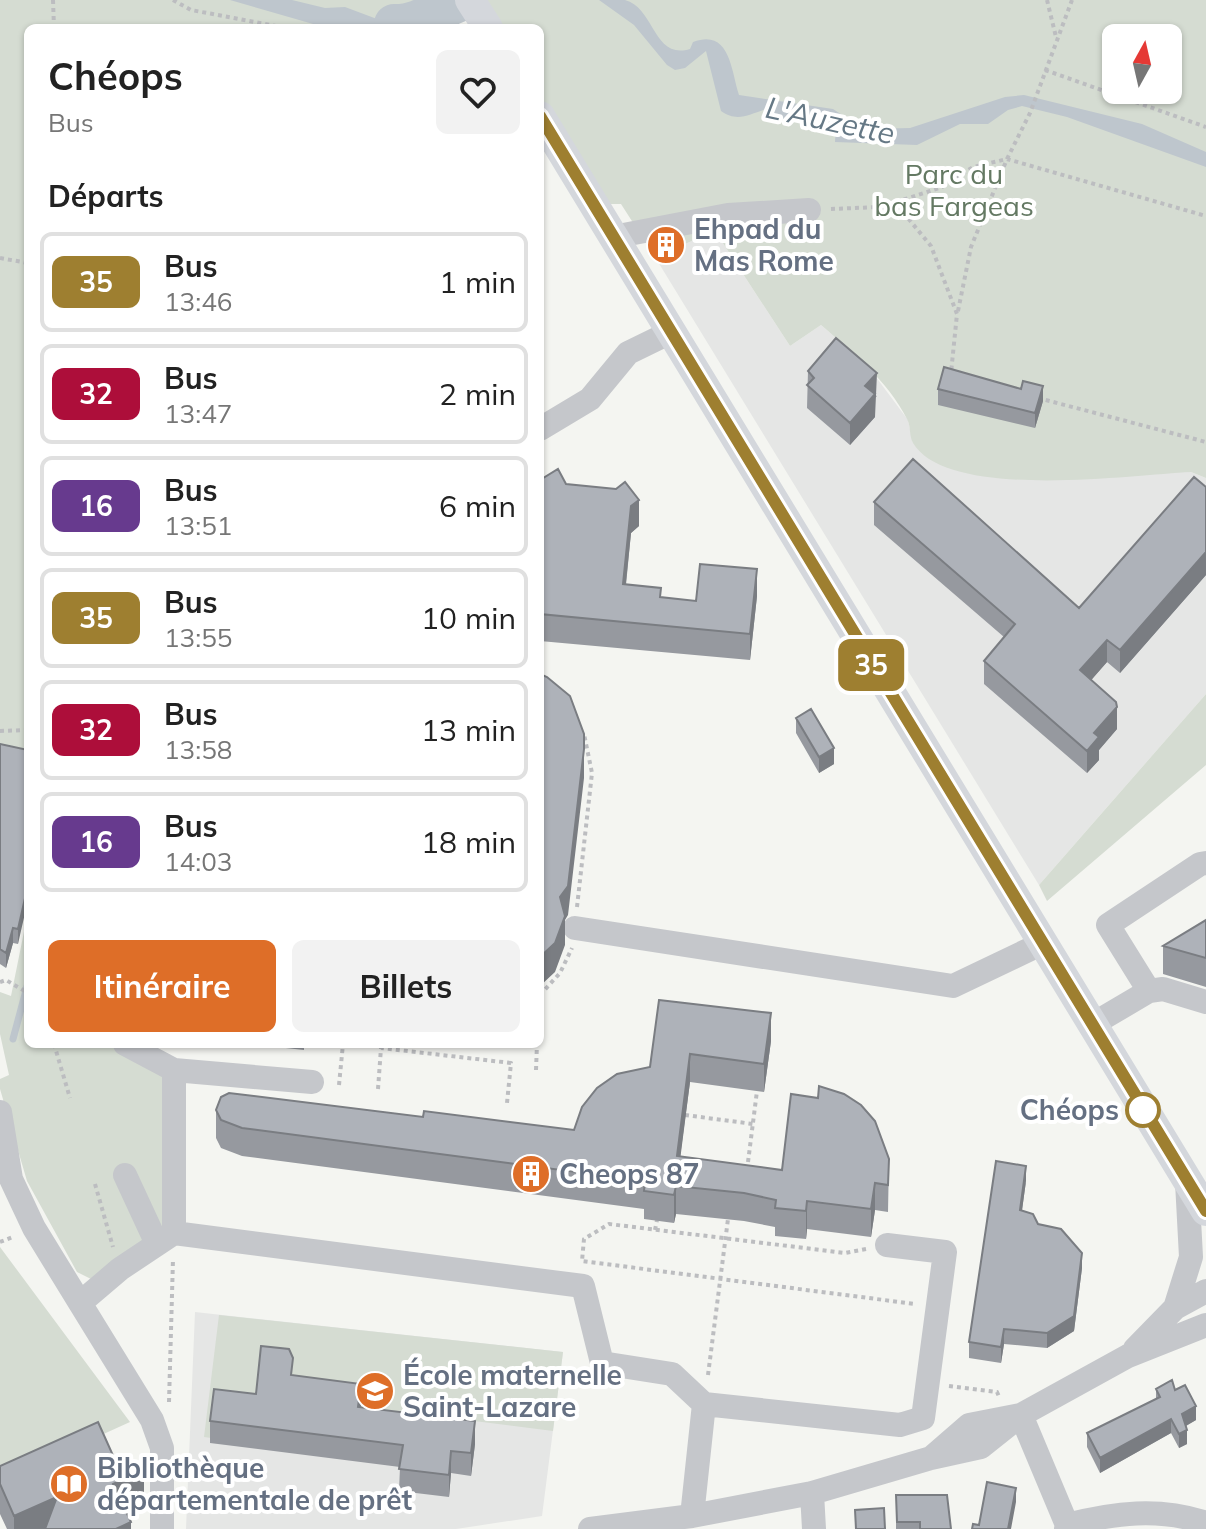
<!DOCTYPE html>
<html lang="fr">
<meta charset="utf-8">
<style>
body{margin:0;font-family:Mulish,sans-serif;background:#f2f2f2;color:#222;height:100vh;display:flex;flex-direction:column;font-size:30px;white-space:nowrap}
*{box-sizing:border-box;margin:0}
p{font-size:26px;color:#767676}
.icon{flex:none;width:44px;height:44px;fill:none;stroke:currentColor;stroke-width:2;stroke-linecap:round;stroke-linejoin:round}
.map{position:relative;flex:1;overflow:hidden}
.side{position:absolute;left:24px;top:24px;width:520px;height:1024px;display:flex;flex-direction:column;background:#fff;border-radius:12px;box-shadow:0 2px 6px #0004}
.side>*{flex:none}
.badge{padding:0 16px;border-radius:12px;font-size:28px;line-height:52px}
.needle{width:52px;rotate:8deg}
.fabs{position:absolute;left:1102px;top:24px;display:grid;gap:16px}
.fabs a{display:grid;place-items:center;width:80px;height:80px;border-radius:12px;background:#fff;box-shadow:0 2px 6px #0004;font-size:40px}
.map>.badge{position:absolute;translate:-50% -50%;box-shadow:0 0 0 4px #fff}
h2{padding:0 24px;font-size:30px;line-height:72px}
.round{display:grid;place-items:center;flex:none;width:84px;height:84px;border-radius:12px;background:#f2f2f2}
.overview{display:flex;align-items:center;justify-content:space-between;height:136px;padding:0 24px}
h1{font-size:38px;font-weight:700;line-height:60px}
.primary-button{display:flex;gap:16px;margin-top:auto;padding:16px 24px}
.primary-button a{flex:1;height:92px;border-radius:12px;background:#de6e28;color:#fff;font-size:32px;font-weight:700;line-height:92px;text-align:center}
.primary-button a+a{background:#f2f2f2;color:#222}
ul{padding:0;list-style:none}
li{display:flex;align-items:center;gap:24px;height:100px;margin:0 16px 12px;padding:0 8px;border:4px solid #e0e0e0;border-radius:12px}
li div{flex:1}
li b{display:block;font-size:30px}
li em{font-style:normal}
li .badge{min-width:88px;font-weight:700;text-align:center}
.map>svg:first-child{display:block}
.built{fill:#e5e6e5}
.green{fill:#d5dcd2;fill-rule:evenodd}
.water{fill:#bec6cd}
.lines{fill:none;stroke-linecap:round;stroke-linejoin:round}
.stream{stroke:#bec6cd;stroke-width:7}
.river{stroke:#bec6cd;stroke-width:40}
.path{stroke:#bcbdc0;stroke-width:4;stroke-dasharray:4 4;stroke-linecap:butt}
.minor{stroke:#c5c7cb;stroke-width:24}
.major{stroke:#d4d7dc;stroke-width:30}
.wall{fill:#96999f}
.shaded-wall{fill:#7a7d82}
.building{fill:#aeb2b9;stroke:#7a7d82;stroke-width:2}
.line-casing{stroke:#fff;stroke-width:18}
.line{stroke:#9e7f30;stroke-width:12}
.stop-dot{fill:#fff;stroke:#9e7f30;stroke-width:4}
.labels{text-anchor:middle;stroke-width:8;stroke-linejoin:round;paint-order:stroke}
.park-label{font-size:28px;fill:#647963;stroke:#fff}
.poi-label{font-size:28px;font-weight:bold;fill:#657082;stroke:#fff;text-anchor:start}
.stop-label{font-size:28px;font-weight:bold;fill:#657082;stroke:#fff;text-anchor:end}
.water-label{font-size:30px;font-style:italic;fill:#657885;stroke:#fff}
</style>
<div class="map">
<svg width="1206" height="1529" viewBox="0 0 1206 1529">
<rect width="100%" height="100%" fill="#f4f5f1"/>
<path class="built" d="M715,231L790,346L821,325L867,365L908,420L913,443L1191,472L1206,478V694L1039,885L655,257Z
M195,1312L563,1352L542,1516L456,1529H186Z"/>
<path class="green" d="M0,0H438L456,28H28V764L0,757Z
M477,0H1206V478L1191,472C1130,475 948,501 913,443C909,436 911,426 907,419C888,381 852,352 821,325L790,346L715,231L655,257L621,204H607L540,99V28H495ZM1116,38H1168V90H1116Z
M1206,694V765L1047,901L1039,885Z
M28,912V1044H130L168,1076L162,1231L91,1279L77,1272L27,1181L0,1089V1079L9,1075L0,1034V992L11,996Z
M0,1247L130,1422L0,1481Z
M219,1315L563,1352L553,1431L291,1398L211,1438L204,1437Z"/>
<path class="water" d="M230,0H292L325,8L345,7L385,22L412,18L441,2L446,12L417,28H327Z
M599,0C607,0 617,0 625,0C655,8 653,60 690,49L693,42C730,28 731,70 739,95L833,109L862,128L870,129L910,128L1005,97L1024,95L1142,124L1206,152V167L1067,117L1022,106L1008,110L988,124H960L917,145L835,142L836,127L769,117L770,108C752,112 739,124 721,111L706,51L685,68L675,70L667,65L634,25Z"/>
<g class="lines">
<path class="stream" d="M13,1039L28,983"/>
<path class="river" d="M394,24C418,25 442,7 465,0"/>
<path class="path" d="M53,0L54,28
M173,0L191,10L287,28
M1047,0L1056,37
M1045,70L1206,127
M881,207L942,187L973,167L1007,159L1030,113L1072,0
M831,209L879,207L907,217L931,246L957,314L951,373
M0,258L28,263
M958,311L971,247L1007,159L1206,216
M1038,398L1206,442
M0,731L28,730
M577,907L592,773L584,734
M0,982L6,980L28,993
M540,995L560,973L572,948
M54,1044L70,1098
M536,1070L537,1044
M339,1085L343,1044
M378,1089L381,1048L511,1063L507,1103
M685,1115L753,1124
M747,1170L757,1091
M95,1184L113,1247
M655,1230L657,1220
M0,1242L13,1237
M866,1249L845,1253L609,1224L584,1239L582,1261L915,1304
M708,1375L728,1219
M949,1386L997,1392L1000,1399
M169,1402L173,1259"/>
<path class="minor" d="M613,237L728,215L809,210
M540,429L590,399L628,353L671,332
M575,928L953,986L1043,943
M1149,991L1108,925L1200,864L1206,863
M1093,1024L1149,991L1163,989L1206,1002
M125,1044L174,1070L312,1082
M0,1112L11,1179L34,1228L80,1303
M125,1175L157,1244
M174,1233V1070
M1175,1308L1191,1257L1187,1182
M1135,1349L1175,1308L1206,1291
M1021,1415L969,1425L931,1458L981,1447L1021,1415L1128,1356L1206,1325
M1021,1415L1067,1525L1066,1529
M812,1493L814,1529
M692,1516L704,1404
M1067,1525C1114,1513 1159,1507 1206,1523
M162,1529V1448L152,1420L80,1303L120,1269L174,1233L583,1286L602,1363L672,1374L704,1404L900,1425L923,1418L945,1252L887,1245
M590,1529L692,1516L812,1493L931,1458"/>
<path class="major" d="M470,0L488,28
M540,116L1206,1211"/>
</g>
<path class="wall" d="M808,371L877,396L875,398V417L850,445L807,408Z
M938,389L1043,401L1035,428L938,405Z
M540,480L566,484L639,526L631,533L626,585L661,597L696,601L757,596L750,660L540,641Z
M1206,487V575L1120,673L1107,662L1091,680L1117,729L1099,750V760L1087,773L984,684V661L1004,637L874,525V502L1079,608Z
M796,718L834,764L819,773L796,733Z
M0,744L28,750L18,944L13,943L6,968L0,964Z
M1206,920V987L1163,974V946Z
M659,1000L771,1041L764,1092L690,1082L680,1157L782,1170L889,1159L888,1212L875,1210L871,1237L807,1229L806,1239L775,1236V1227L744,1221L676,1214L674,1223L644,1219V1209L242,1156L221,1148L216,1138V1110L423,1117L574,1130L650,1067Z
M250,1044H304V1050Z
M1026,1181L1022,1210L1082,1268L1074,1331L1047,1348L1004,1344L1001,1363L969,1358V1342Z
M293,1376L361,1407L475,1444L471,1476L451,1473L449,1497L399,1491L400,1467L210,1443V1421L256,1394Z
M1156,1389L1175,1390L1196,1420L1186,1426L1187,1444L1179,1448L1171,1433L1100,1473L1087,1447V1433L1156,1399Z
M115,1460L144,1499L124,1508L131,1529H7L0,1514V1466Z
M896,1495L951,1529H896Z"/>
<path class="shaded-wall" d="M877,373L875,417L850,445V423L865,386Z
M1043,386V401L1035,428V413Z
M639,500V526L631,533L623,611V584L631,506Z
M1206,552V575L1120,673V650Z
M757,569V596L750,660V634Z
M1107,640V662L1080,693V670Z
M1117,707V729L1099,750V760L1087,773V751L1094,733Z
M834,748V764L819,773V757Z
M584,749V778L568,915L565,920V945L555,972L540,986V957L560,897Z
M28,885V900L18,944V929Z
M13,928V943L6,968V953Z
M771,1013V1041L764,1092V1064Z
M690,1054V1082L677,1184V1156Z
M1026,1166V1181L1020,1225V1210Z
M875,1183V1210L871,1237V1209Z
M676,1186V1214L674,1223V1195Z
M807,1201V1229L806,1239V1211Z
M1082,1253V1268L1074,1331L1047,1348V1333Z
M1004,1329V1344L1001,1363V1347Z
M361,1384V1407H358Z
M1196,1406V1420L1182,1428V1414Z
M1171,1419V1433L1100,1473V1458Z
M475,1421V1444L471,1476V1453Z
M1187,1430V1444L1179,1448V1434Z
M451,1451V1473L449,1497V1475Z
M144,1470V1499L113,1513V1484Z
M1016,1488V1502L1011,1529H1008Z
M57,1497L52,1529H14V1516Z
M131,1522V1529H116Z"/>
<path class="building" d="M836,338L877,373L865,386L875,394L850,423L807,385L814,378L808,371Z
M944,367L1021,389L1023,381L1043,386L1035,413L938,389Z
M913,459L1079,608L1194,477L1206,487V552L1120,650L1107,640L1080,670L1116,702L1117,707L1094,733L1099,737L1087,751L984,661L1015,624L874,502Z
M558,469L566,484L616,489L625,482L639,500L631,506L623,584L661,588L660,597L696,601L700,564L757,569L750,634L540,614V480Z
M540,674L547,677L570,696L584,734V749L568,886L560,897L565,916L555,943L540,957Z
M811,709L834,748L819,757L796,718Z
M0,744L28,750V885L18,929L13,928L6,953L0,949Z
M1206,920V958L1163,946Z
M659,1000L771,1013L764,1064L690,1054L677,1156L782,1170L791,1094L818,1098L819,1086L844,1094L861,1105L875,1121L889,1159L888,1185L875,1183L871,1209L807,1201L806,1211L775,1208L776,1200L744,1193L676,1186L674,1195L644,1191L645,1181L242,1128L221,1120L216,1110L221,1097L229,1093L423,1117L424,1111L574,1130L582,1107L597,1088L617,1074L650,1067Z
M996,1161L1026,1166L1020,1210L1033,1214L1038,1224L1061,1229L1082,1253L1074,1316L1047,1333L1004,1329L1001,1347L969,1342Z
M261,1346L289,1349L293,1358L291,1375L361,1384L358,1407L475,1421L471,1453L451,1451L449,1475L399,1469L403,1445L210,1421L214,1389L256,1394Z
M1172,1380L1175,1390L1185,1385L1196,1406L1182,1414L1187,1430L1179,1434L1171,1419L1100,1458L1087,1433L1160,1397L1156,1389Z
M98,1422L115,1460L144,1470L113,1484L131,1522L116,1529H45L57,1497L14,1516L0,1484V1466Z
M987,1482L1016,1488L1008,1529H972L973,1524L979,1525Z
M896,1495H947L951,1529H920V1522H897Z
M884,1508L885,1529H856L855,1510Z"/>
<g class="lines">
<defs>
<path id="line" d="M540,116L1206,1211"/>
</defs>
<use href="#line" class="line-casing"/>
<use href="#line" class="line"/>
</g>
<defs>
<symbol id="building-disc" viewBox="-11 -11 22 22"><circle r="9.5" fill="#de6e28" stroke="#fff"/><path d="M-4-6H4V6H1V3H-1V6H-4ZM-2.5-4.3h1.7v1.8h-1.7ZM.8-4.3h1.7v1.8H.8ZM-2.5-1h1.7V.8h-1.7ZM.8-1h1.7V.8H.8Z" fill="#fff"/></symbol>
<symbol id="school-disc" viewBox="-11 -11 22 22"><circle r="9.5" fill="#de6e28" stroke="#fff"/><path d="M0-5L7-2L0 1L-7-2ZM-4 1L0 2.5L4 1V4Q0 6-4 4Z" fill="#fff"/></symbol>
<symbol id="library-disc" viewBox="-11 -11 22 22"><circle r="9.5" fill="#de6e28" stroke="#fff"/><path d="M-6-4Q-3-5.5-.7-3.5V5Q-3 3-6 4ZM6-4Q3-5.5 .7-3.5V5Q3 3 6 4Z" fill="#fff"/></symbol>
</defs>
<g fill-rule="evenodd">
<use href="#building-disc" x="644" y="223" width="44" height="44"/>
<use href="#building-disc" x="509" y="1152" width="44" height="44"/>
<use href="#school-disc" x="353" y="1369" width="44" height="44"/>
<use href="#library-disc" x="47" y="1462" width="44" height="44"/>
</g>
<circle class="stop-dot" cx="1143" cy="1110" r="16"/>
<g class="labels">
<g class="park-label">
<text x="954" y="184">Parc du<tspan x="954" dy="32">bas Fargeas</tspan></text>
</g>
<g class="poi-label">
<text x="694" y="239">Ehpad du<tspan x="694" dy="32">Mas Rome</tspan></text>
<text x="559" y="1184">Cheops 87</text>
<text x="403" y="1385">École maternelle<tspan x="403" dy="32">Saint-Lazare</tspan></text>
<text x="97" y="1478">Bibliothèque<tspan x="97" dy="32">départementale de prêt</tspan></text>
</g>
<g class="stop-label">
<text x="1119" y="1120">Chéops</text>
</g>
<g class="water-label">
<text transform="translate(830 121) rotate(12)" y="10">L'Auzette</text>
</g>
</g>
</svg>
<div class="fabs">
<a><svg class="needle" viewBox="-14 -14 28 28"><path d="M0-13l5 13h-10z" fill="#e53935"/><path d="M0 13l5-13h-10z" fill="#767676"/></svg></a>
</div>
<b class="badge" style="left:871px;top:665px;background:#9e7f30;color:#fff">35</b>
<section class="side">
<div class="overview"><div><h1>Chéops</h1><p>Bus</p></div><a class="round"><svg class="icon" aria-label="heart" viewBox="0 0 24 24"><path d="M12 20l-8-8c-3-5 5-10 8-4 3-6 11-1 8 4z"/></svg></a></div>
<h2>Départs</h2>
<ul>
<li><span class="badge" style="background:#9e7f30;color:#fff">35</span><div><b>Bus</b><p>13:46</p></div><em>1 min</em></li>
<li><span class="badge" style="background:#ad0e3a;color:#fff">32</span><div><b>Bus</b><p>13:47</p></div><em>2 min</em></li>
<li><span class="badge" style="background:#673a8e;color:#fff">16</span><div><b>Bus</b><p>13:51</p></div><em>6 min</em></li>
<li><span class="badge" style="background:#9e7f30;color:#fff">35</span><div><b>Bus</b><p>13:55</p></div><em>10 min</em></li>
<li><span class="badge" style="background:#ad0e3a;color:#fff">32</span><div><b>Bus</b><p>13:58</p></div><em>13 min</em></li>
<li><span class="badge" style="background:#673a8e;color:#fff">16</span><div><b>Bus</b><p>14:03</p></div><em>18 min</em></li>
</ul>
<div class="primary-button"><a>Itinéraire</a><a>Billets</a></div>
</section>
</div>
